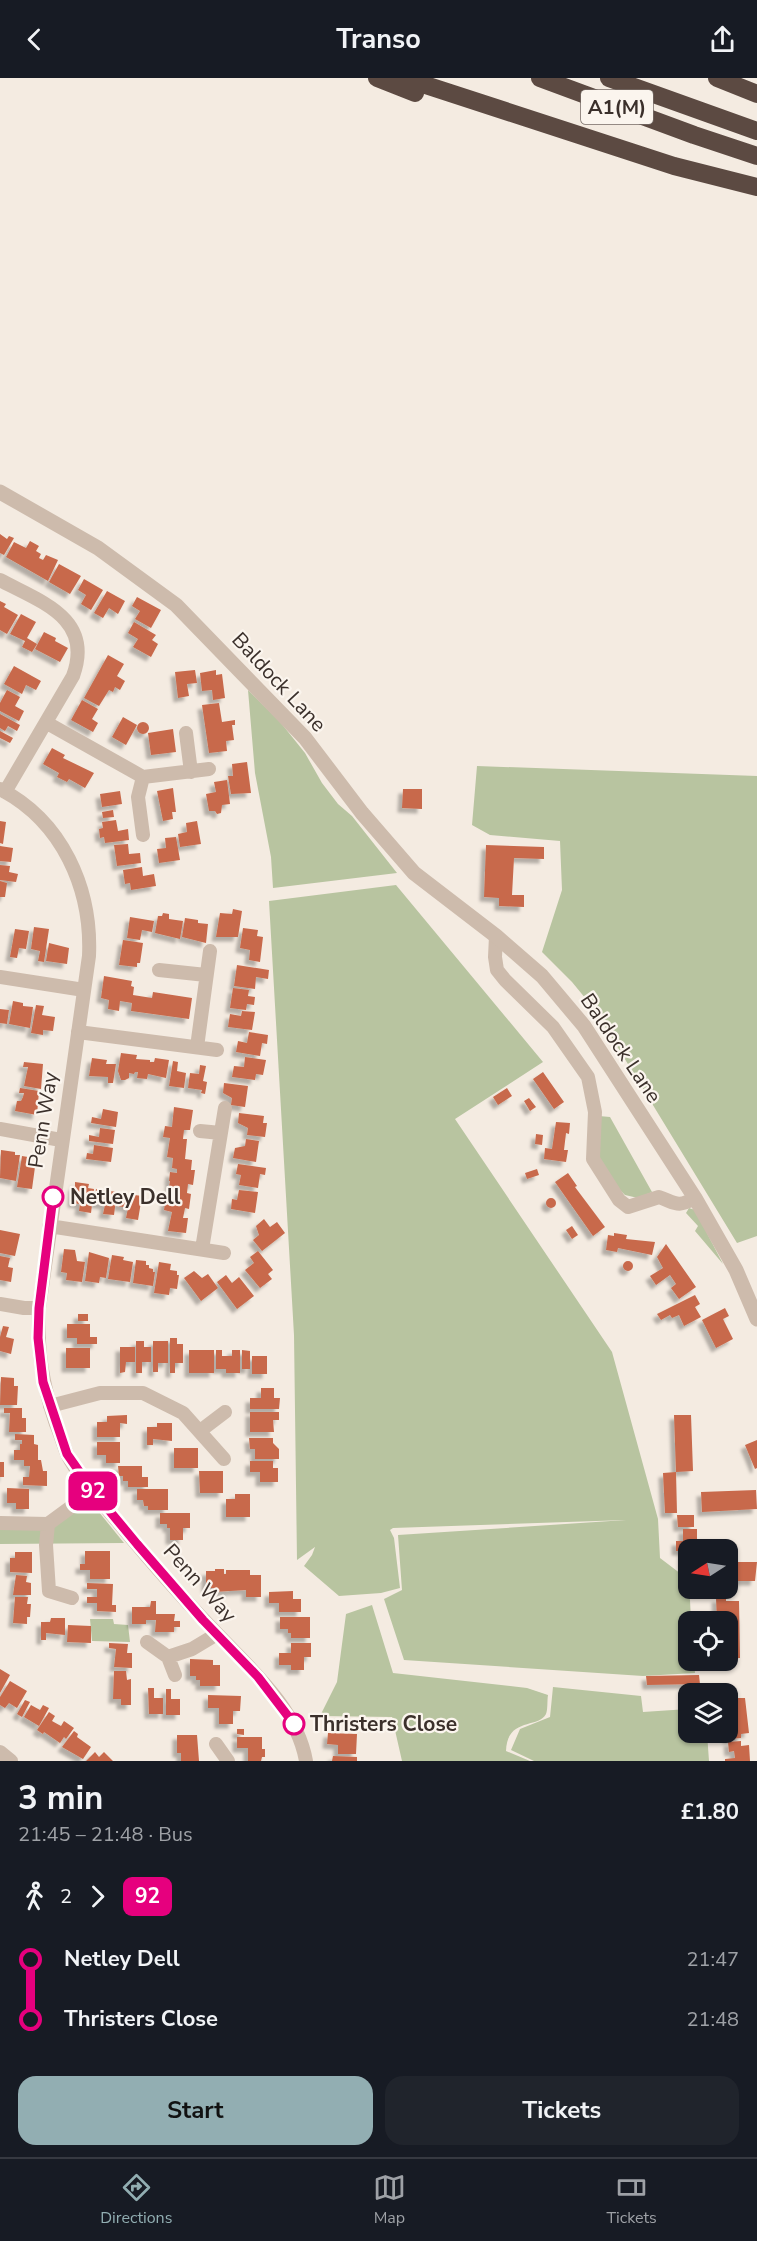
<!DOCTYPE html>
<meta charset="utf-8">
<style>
body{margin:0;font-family:"Nunito Sans",sans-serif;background:#20242c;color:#f1f3f6;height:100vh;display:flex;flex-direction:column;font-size:22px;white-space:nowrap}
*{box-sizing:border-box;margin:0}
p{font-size:20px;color:#9ea1a6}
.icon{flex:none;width:33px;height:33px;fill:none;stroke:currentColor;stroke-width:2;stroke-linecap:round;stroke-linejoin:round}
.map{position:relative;height:1683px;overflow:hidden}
.drawer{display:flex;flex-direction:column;background:#171b24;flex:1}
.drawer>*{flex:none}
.badge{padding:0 12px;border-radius:9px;font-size:21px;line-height:39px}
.needle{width:39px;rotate:258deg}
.tools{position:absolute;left:678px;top:1461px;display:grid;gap:12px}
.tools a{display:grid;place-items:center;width:60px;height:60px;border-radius:12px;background:#171b24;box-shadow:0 2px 4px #0004;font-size:30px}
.map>.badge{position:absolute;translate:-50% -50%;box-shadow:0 0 0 3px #fff}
.legs{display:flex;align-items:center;gap:9px;height:66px;padding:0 18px;font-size:20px}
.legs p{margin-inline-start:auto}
.overview{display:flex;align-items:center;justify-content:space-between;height:102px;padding:0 18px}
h1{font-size:33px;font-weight:700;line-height:45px}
.button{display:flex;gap:12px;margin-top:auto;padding:12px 18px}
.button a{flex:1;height:69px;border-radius:18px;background:#92aeb2;color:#111;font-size:24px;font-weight:700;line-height:69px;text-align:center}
.button a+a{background:#20242c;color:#f1f3f6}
ul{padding:0 18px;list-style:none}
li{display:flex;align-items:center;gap:21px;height:60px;font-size:22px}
li i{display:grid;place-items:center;width:9px;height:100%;margin:0 8px;background:currentColor}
li i::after{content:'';width:15px;height:15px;margin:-8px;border:4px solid;border-radius:50%;background:#171b24}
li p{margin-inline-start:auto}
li:first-child i{background:linear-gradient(#0000 50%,currentColor 0)}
li:last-child i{background:linear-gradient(currentColor 50%,#0000 0)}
header{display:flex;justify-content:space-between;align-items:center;height:78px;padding:0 18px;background:#171b24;font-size:27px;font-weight:700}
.tab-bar{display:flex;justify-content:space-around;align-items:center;height:84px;border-top:2px solid #363941;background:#171b24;font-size:16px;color:#9ea1a6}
.tab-bar a{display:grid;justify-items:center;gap:3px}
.tab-bar .active{color:#92aeb2}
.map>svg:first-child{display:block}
.green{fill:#b8c4a0}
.building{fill:#c8694b;filter:url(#shadow)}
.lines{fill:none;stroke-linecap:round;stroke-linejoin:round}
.minor{stroke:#cdbbac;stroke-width:14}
.tertiary{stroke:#cdbbac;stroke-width:15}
.motorway{stroke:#5c4a42;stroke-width:18}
.line-1-casing{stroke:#fff;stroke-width:14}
.line-1{stroke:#e6007e;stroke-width:9}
.stop-1-dot{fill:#fff;stroke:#e6007e;stroke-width:3}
.labels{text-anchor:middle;stroke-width:4.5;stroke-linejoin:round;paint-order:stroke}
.shield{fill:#fbf5ee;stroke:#756b66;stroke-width:1.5}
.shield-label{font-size:20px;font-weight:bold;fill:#3b302b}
.street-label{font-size:21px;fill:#3b302b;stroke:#fbf5ee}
.stop-label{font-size:21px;font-weight:bold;fill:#3b302b;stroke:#fbf5ee;text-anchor:start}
</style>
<header><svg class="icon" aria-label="back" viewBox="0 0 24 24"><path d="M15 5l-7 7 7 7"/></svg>Transo<svg class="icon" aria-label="share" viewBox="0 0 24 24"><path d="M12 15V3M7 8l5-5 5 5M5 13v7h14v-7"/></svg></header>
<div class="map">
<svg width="757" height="1683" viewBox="0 0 757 1683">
<defs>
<filter id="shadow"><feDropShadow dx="-4.5" dy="4.5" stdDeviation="1.5" flood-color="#0004"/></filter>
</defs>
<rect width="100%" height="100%" fill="#f4ebe1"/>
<path class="green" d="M248,612L281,645L305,675L322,705L338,726L352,738L397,795L273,810L271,779L255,695Z
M477,688L757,698V1158L737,1165L595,932L572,904L542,874L562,812L560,763L490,757L472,747Z
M396,807L543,984L455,1041L612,1274L658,1441L660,1480L685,1499L690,1522L691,1543L688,1544V1582L694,1583L695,1595L643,1598L404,1582L384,1521L402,1512L398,1457L626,1442L393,1450L390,1452L394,1460L400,1510L381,1515L339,1518L304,1488L312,1477L315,1469L297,1482L294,1257L269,823Z
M599,1038L610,1039L652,1114L638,1120L625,1117L619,1111L597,1080Z
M689,1130L695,1132L723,1186L695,1153L698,1148L686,1135Z
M90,1423L124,1465L0,1466V1448H55Z
M372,1527L393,1595L527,1610L548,1617C547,1623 548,1631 546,1636C538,1651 507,1639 506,1673L530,1683H402L392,1639L320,1638L337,1604L346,1536Z
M90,1541H113L114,1546L128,1547L130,1564L92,1563Z
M553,1609L641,1618L643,1634L688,1631V1654L707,1655L709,1683H534L511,1672L520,1651L550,1639Z"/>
<path class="building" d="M0,456L7,461L9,458L14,460L4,477L0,475Z
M30,463L39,468L36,473L41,476L39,480L43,482L46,477L58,482L48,503L6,479L14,464L26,470Z
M59,486L81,498L70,516L49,504Z
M84,501L103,512L91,532L81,526L86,517L78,512Z
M107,513L125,523L118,536L109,530L103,540L94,535Z
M137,519L161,532L151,550L135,541L140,533L132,528Z
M0,523L6,526L4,529L18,537L7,556L0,552Z
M21,536L36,544L27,560L37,566L32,574L22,569L25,563L10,556Z
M134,544L156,557L152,562L158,566L151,579L133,569L138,561L128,555Z
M44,554L56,560L55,563L68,570L60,584L35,571Z
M108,577L124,586L117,598L125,603L120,612L115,609L113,614L109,612L99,628L84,620Z
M14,588L41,603L36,612L26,607L22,616L4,606Z
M195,592L197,605L187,606L189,618L178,620L175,594Z
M216,592V597L222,596L225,620L213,622L212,612L202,613L200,595Z
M7,612L20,619L15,628L24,633L19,643L0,633V625Z
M82,622L98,631L92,641L98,645L93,654L71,642Z
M219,625L222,644L235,642V647H232L234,662L226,663L227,673L209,675L202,627Z
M0,636L20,647L17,653L8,648L5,653L0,650Z
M123,639L137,647L126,667L112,659Z
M137 650a6 6 0 1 1 12 0a6 6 0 1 1-12 0Z
M173,651L176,674L151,677L148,655Z
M0,653L13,660L10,665L0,660Z
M52,670L65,677L63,680L94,695L85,710L69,701L67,704L57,699L59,695L43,686Z
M247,684L251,715L231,716L228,698H233L232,686Z
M227,702L230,726L222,727L221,735L217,736L215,733H209L206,716L216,714L214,704Z
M173,710L176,734H172L173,741L163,743L157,713Z
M403,711H422V731L402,730Z
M120,713L122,726L102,729L100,716Z
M113,732L114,739L103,740L102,734Z
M116,742L118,753L128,751L129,762L105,765L104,759L100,760L99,751L103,750L102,744Z
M0,743L6,744L3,766L0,765Z
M197,743L201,766L180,769L178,756L187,754L186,745Z
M176,759L180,782L159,785L157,771L166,770L165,760Z
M128,766L129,776L140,775L141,785L117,788L114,767Z
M486,767L544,769V781L514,780L512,817H524V829L499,828V820L484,819Z
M0,768L13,770L11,784L0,783Z
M0,787L10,788L9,794L18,796L16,804L0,802Z
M142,789L143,798L154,796L156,808L131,812L130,805L125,806L123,792Z
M0,803L7,805L5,819H0Z
M233,831L242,833L238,859H216L220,835L232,836Z
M163,835L169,836V841L183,843L180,861L155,855L158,838H162Z
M130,839L154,843L152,854L142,852L140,862L127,860Z
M185,840L198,842V845L208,846L206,865L182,859Z
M34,849L49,851L44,884L38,883L40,873L31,871Z
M243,850L258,852L257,858L263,859L260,884L249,882L250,872L240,870Z
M15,851L29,853L26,871L19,870L17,880L10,879Z
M123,862L143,865L140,885H137V889L119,887Z
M49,865L69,870L67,886L46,883Z
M237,887L269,892L268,901L256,899L255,911L234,908Z
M104,898L132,903L131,908L134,909L133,917L152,920L153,914L192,920L189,941L131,933L132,925L120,923L119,933L108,931L109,922L101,920Z
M233,910L249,912L248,918L255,919L254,927L247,926L246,932L230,930Z
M13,923L23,925V928L33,929L30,950L9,946Z
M36,927L44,928L42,937L55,939L53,953L43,952V957L31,955Z
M0,931L9,932L7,946L0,945Z
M242,933L255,934L252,952L228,949L230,936L241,938Z
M249,954L268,957L267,966L262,965L260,978L236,974L238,963L247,965Z
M121,975L137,977L136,981L150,982V984H154L155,980L169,982L166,1000L148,996L147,1001L137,1000L138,994H135L134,996L129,995V1000L125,1002H121L118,993Z
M245,979L266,982L263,997L256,996L255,1002L232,999L234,988L244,989Z
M92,980L107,982L106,986H116L113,1005H108V999L89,998Z
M173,983L178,984L177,993L186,995L184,1010L169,1008Z
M24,984L43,986L41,1011L24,1008L28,989H23Z
M200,987L206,988L203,1003L207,1004L205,1016L201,1015L202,1012L188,1010L190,995L199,996Z
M543,994L564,1024L554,1031L533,1001Z
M224,1005L248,1008L245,1029L231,1027L232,1020L223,1015Z
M20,1010L39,1013L37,1037L15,1033L17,1023H21L23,1019L24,1015H19Z
M507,1010L512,1018L498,1027L493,1019Z
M529,1020L536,1029L530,1033L524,1023Z
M174,1029L193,1032L190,1052H184L183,1061H187L185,1081L192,1082L191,1092H195L193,1107L188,1106L187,1115L191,1116L189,1131L185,1130L183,1140H188L186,1155L168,1153L172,1134L164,1132L166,1119L173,1120L176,1110L169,1109L170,1103H169L170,1094L177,1095V1091L172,1090L173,1080L167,1079L170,1060L163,1059L165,1048L172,1049Z
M103,1031L118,1034L116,1049L91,1045L92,1039L101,1041Z
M239,1035L264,1038L263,1045H267L265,1059L247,1057L248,1050L238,1045Z
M556,1044L570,1045L569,1056L566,1055L564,1072H568L566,1084L544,1081L545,1070L552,1071Z
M100,1050L115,1052L113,1066L89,1063V1057L99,1059Z
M536,1056L543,1057L542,1067L535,1066Z
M246,1061L259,1063L256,1084L233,1080L235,1070L245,1068Z
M94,1067L113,1070L111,1084L86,1081L87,1075L93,1076Z
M1,1072L15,1074V1077H20L16,1103L0,1100Z
M22,1078L28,1079L26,1088L35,1089L32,1111L17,1109Z
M238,1086L266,1090L265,1097L260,1096L258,1110L239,1107L241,1097L236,1096Z
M537,1091L539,1097L527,1101L525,1095Z
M568,1095L577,1108L575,1109L605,1149L593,1158L555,1104Z
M75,1104L89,1106L88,1110L94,1111L91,1135L79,1133L80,1126L72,1125L73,1108H75Z
M96,1111L117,1114L114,1137L103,1136L105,1127L94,1125Z
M239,1112L258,1114L255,1135L231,1131L232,1121L237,1122Z
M120,1115L142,1118L138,1142L126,1140L128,1130L118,1128Z
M546 1125a5 5 0 1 1 10 0a5 5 0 1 1-10 0Z
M264,1141L270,1149L277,1144L285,1155L262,1173L253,1162L259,1157L256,1148Z
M572,1148L578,1157L572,1161L566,1152Z
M0,1152L20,1156L15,1178L0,1175Z
M614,1155L627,1157L626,1161L655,1164L652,1177L618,1170L617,1174L606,1172L608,1157L614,1158Z
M666,1166L696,1209L679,1221L671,1210L676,1206L670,1197L656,1207L650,1198L663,1190L657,1179Z
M64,1171L75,1172L77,1183L85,1184L82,1204L66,1202L67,1195L61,1194Z
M258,1173L273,1192L268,1196L272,1201L260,1210L245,1192L254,1185L250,1179Z
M89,1174L109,1180L106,1200L100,1199L99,1205L85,1203Z
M112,1177L124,1179L123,1182L133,1184L130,1204L108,1201Z
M0,1178L10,1180L8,1189L13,1190L11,1204L0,1202Z
M136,1182L146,1183V1187H149V1190L153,1191V1194H155L153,1208L133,1205Z
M623 1188a5 5 0 1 1 10 0a5 5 0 1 1-10 0Z
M159,1184L171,1186L170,1192L177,1193V1197H179L177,1211L170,1210L169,1217L154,1215Z
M194,1193L202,1200L208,1196L218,1210L201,1223L184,1200Z
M226,1197L232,1205L239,1199L254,1218L237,1231L217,1204Z
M695,1217L700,1226L695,1229L701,1239L684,1248L679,1237L672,1240L670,1237L661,1242L657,1236Z
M725,1230L729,1238L723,1241L733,1261L716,1270L702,1242Z
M78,1236H88V1243H78Z
M67,1246H90V1259H97V1266H77V1260H67Z
M3,1248L9,1249L6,1259L14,1261L11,1276L0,1273V1259Z
M170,1260H177V1266H183V1285H175V1295H170Z
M136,1263H144V1269H151V1284H142V1295H136Z
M153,1263H168V1285H158V1294H153Z
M120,1269H135V1284H126L125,1294L120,1295Z
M66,1270H90V1290H66Z
M189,1272H214V1295H189Z
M216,1272H222V1278H232V1272H240V1295H226V1291H216Z
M242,1272L250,1273V1291H242Z
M252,1278H267V1296H252Z
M1,1299L14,1300V1308H18L17,1327H0Z
M261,1310H274V1320H280L279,1331H250V1320H261Z
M4,1330H22V1340H26V1354H9L10,1335H4Z
M250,1334H279V1342H273L274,1354H250Z
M127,1337V1346L120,1345V1359H97V1344H107V1338Z
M674,1337H691L693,1393L676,1394L677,1435H665L663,1395L676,1394Z
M157,1345H172V1363L153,1361V1367H147V1349H157Z
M15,1356L34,1357V1366L38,1367V1382H41L43,1393H47V1408L23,1407V1399H29L30,1388H24V1382H14V1372H20V1366H22V1362H15Z
M249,1360H273V1365L279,1371V1381H255V1371H250Z
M757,1362V1390L755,1391L745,1367Z
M97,1364H120V1385H106V1377H97Z
M174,1370H198V1390H174Z
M250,1383H273V1390H278V1404H260V1394H250Z
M0,1384H4V1399H0Z
M118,1388H142V1399H148V1409H128V1403H123V1398H119Z
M199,1393H223V1415H200Z
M7,1410L29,1411V1431H16V1425H7Z
M137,1411H168V1432H148V1428H144L143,1422H137Z
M756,1412L757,1431L702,1434L701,1414Z
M235,1416H250V1439H226V1421H235Z
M160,1435H190V1450H183V1462H170V1450H167V1446H160Z
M677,1437H694V1449H678Z
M683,1451H697V1472H688V1485L684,1486V1473H676V1463H683Z
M85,1473H110V1501H90V1492H80V1486H85Z
M15,1474H32V1495L10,1494V1480H15Z
M728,1484H757L755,1503H728Z
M215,1491H224V1496H226V1492H250V1497H261V1519H246V1512L213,1514V1510H206V1493H215Z
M16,1497L27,1498L26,1504L31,1505V1517H13Z
M87,1505L113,1506L112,1527H116V1534L97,1533V1525H87V1519H97V1511H87Z
M293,1513V1521H301V1534H279V1525H269V1514Z
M15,1519H28L27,1526H31L30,1539H27V1546L13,1545Z
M716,1520H726V1523H739L740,1580L728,1581V1544H717Z
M151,1523H156V1536H175L174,1543H180V1549H174V1554H155L156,1542H146V1546H132V1529H150Z
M280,1539H310V1560H291V1555H288V1551H280Z
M51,1540H65V1557L46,1555V1562H41V1544H50Z
M68,1547L91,1548V1565L67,1564Z
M109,1565L128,1566L127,1575H132V1590L114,1589L116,1571L109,1570Z
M291,1565H311V1579H304V1592H291V1587H279V1575H291Z
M190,1581L213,1582V1587H220V1608H200V1602H196V1598H190Z
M0,1591L10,1597L0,1615Z
M114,1593H126L127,1602L131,1601V1627H121V1621H113Z
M699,1597L700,1606L647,1607L646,1598Z
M10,1603L27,1613L17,1630L9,1625L5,1630L0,1627V1619Z
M148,1610H154V1620H163V1636H149Z
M166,1611H171V1621H180V1637H166Z
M208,1617L241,1618L240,1633H233V1646H219V1630H208Z
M736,1617V1620H745L749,1655L741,1656V1660L727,1661L728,1648H731V1644L728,1645V1636L730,1635L728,1618Z
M25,1622L30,1624L22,1639L17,1636Z
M31,1627L40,1632L43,1627L49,1630L39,1648L24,1639Z
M49,1634L55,1638L52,1643L61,1648L64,1643L74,1650L66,1661L64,1659L60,1665L44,1654L43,1656L37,1652Z
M237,1651H244V1657L237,1656Z
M74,1653L78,1656L77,1659L91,1669L83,1681L62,1669Z
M328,1655L357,1656L356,1676H338V1667L327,1666Z
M177,1657H197L199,1683H181V1675H177Z
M237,1659H262V1671H265V1679H262L261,1683H248V1670H237Z
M741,1663V1668L749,1667L750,1683H725V1681L735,1680L734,1673L729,1674L728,1664Z
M95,1674L99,1679L104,1674L113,1683H86Z
M333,1678L357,1679V1683H332Z"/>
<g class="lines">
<path class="minor" d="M0,502C41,524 94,540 73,598L5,714
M47,645L143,699L209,691
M186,655L191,694
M0,711C62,743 92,810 89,878L39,1230C37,1273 42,1305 56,1346C60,1355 63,1366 67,1376C80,1401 101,1423 119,1445C152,1485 186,1524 222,1561C256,1596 297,1633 306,1683
M143,757L138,719L143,699
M496,858L495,879L497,892L505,902L553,949L588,999L595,1034L593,1081L619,1122L628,1129L659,1119C676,1125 677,1130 695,1120
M159,892L206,897
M0,899L84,912
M78,954L217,972
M197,969L210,873
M0,1051L61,1062
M200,1053L221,1055
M49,1148L224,1175
M202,1171L225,1030
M0,1226L24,1230H39
M50,1328L100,1315H143L183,1335L224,1381
M200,1353L225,1334
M0,1445L48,1446L93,1413
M48,1446L46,1467L49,1513L72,1520
M147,1564L168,1579L175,1597
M168,1579L192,1571L217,1556
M216,1666L228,1683
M0,1674L11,1683"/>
<path class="tertiary" d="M0,414L98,470L176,527L305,660L362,735L414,795L496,858L542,898L584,948L695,1120L736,1192L757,1241"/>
<path class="motorway" d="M377,0L415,15
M404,0L674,88L757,109
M540,0L694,57L757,78
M609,0L757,53
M717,0L757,16"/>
</g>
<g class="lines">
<defs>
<path id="line-1" d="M53,1119L39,1230L38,1260L43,1304L67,1376L93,1413L137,1466L203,1542L258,1599L294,1646"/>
</defs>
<use href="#line-1" class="line-1-casing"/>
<use href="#line-1" class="line-1"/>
</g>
<g class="stop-1-dot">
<circle cx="53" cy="1119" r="10"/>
<circle cx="294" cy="1646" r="10"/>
</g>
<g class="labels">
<rect class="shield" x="581" y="12" width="72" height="34" rx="4.5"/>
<g class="shield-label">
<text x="617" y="36">A1(M)</text>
</g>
<g class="street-label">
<text transform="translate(279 604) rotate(47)" y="7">Baldock Lane</text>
<text transform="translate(621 970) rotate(56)" y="7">Baldock Lane</text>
<text transform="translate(43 1042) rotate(-81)" y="7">Penn Way</text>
<text transform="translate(200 1505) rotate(48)" y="7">Penn Way</text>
</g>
<g class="stop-label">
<text x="70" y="1126">Netley Dell</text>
<text x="310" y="1653">Thristers Close</text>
</g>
</g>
</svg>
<div class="tools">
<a><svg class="needle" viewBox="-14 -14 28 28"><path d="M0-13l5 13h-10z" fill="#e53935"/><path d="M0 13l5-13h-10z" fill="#9ea1a6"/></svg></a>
<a><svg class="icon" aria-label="locate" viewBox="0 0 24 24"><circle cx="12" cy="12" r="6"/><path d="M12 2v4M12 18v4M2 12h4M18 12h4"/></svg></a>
<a><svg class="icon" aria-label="layers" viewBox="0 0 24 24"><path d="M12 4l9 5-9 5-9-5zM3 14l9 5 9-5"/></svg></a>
</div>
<b class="badge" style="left:93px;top:1413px;background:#e6007e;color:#fff">92</b>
</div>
<section class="drawer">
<div class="overview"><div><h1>3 min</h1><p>21:45 – 21:48 · Bus</p></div><b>£1.80</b></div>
<div class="legs"><svg class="icon" aria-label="walk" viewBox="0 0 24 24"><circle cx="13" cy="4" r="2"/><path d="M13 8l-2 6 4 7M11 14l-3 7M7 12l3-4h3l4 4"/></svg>2<svg class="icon" aria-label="forward" viewBox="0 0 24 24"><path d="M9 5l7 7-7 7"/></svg><b class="badge" style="background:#e6007e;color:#fff">92</b></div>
<ul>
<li><i style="color:#e6007e"></i><b>Netley Dell</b><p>21:47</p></li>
<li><i style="color:#e6007e"></i><b>Thristers Close</b><p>21:48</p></li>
</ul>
<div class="button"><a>Start</a><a>Tickets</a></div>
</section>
<nav class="tab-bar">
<a class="active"><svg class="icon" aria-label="directions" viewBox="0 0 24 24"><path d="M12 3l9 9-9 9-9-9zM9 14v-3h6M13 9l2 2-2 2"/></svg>Directions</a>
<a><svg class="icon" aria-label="map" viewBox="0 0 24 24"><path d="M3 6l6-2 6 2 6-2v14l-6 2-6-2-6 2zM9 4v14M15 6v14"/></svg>Map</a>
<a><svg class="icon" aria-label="tickets" viewBox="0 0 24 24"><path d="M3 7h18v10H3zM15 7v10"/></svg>Tickets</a>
</nav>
